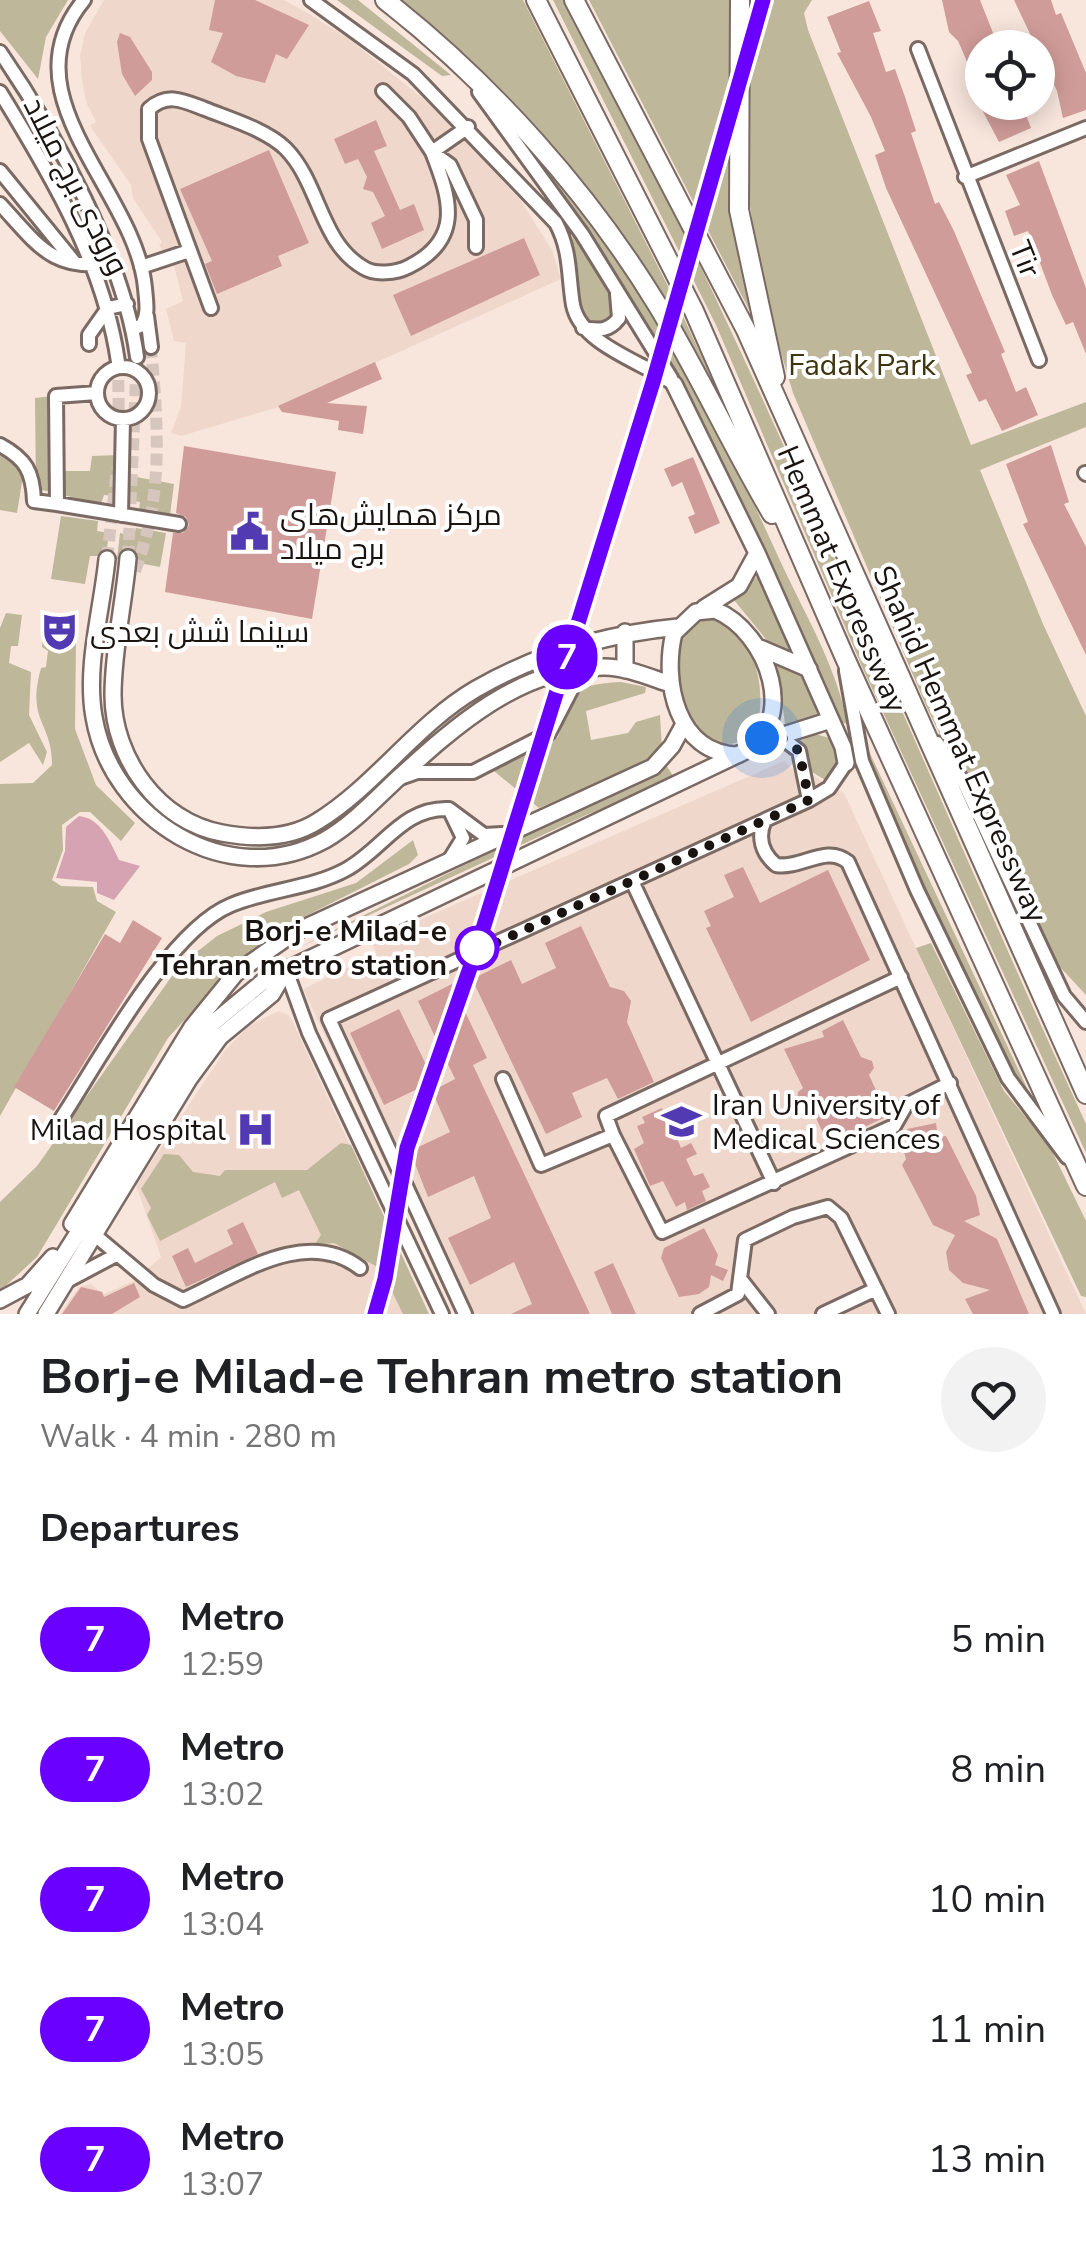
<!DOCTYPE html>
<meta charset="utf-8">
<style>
body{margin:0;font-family:"Nunito Sans",Cairo,sans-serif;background:#f2f2f2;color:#202124;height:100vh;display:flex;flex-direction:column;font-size:38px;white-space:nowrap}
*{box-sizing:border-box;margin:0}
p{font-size:32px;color:#757577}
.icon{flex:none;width:55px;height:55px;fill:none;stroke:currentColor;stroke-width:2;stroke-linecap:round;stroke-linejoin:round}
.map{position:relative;height:1314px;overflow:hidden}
.sheet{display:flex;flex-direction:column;background:#fff;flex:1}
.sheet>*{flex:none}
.badge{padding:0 20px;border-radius:32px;font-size:35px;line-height:65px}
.fabs{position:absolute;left:965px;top:30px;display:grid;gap:20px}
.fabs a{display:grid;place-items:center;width:90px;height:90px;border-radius:50%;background:#fff;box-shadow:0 5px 25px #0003;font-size:50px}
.you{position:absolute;width:50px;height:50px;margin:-25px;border:8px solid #fff;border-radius:50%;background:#1a73e8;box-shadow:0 0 0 15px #1a73e833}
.map>.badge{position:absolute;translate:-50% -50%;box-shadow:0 0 0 5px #fff}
h2{padding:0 40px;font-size:38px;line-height:90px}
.round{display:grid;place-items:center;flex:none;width:105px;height:105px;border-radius:52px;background:#f2f2f2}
.head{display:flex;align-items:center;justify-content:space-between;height:170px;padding:0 40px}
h1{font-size:48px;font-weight:700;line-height:75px}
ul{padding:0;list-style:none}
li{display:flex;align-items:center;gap:30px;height:130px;padding:0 40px}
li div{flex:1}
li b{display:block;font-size:38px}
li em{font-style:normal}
li .badge{min-width:110px;font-weight:700;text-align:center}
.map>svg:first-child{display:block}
.built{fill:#f0d7cb}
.green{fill:#beb79a}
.water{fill:#d5a3b2}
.building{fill:#d09c99}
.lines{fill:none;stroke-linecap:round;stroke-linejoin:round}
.minor-tunnel{stroke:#d7c6be;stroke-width:12;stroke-dasharray:12 6;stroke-linecap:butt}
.minor-casing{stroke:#7a6a63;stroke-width:18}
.major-casing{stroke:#7a6a63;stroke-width:20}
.highway-casing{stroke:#7a6a63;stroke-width:22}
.minor{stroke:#fff;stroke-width:12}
.major{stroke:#fff;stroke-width:15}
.highway{stroke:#fff;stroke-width:18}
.line-casing{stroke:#fff;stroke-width:22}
.line{stroke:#6a00ff;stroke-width:15}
.walk{stroke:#1a1411;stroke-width:10;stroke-dasharray:0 18}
.stop-dot{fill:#fff;stroke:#6a00ff;stroke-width:5}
.labels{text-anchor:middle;stroke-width:8;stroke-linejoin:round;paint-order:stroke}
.street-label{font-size:30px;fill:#1a1411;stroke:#fff}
.park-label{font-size:30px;fill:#3e3510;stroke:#fff}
.poi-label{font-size:30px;fill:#1a1411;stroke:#fff;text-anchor:start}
.stop-label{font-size:30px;font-weight:bold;fill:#1a1411;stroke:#fff;text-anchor:end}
</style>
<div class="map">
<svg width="1086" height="1314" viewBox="0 0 1086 1314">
<rect width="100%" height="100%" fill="#f8e6dd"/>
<path class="built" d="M104,0H284L311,15L349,39L441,113L521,201L552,250L561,279L275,408L181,436L171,433L181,407L186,343L174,341L166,309L183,301L174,266L159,245L162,242L133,198L131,185L90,126L96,122L86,102L82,79L80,56L85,33Z
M784,761L796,773L810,774L844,793L1086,1314H456L303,989L377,954L371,941Z
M279,1011L290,1016L428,1314H60L79,1287L90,1284L104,1294L134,1281L161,1257L136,1185L226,1049L250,1025Z"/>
<path class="green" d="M0,0H68L46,37L38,79L0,31Z
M337,0H358L451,75L442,76Z
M402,0H523L681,312L748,456C719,403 692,348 661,296C596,184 503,80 402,0Z
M553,0H565C615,99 668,197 715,297C844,570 960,850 1086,1124V1153L863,669L716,325Z
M589,0H729L731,215L757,325Z
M752,0H812L804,13L808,30L971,445L1086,402V427L980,470L1043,624L1086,716V995L1047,953L927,708L793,393L763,292L746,179Z
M527,143C570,197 613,250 650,309C702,391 743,480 783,567C807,618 837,668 847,723L840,724L687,396L626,291Z
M572,234L613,296L614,315L605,324L593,325L580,312Z
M52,396V492L36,489L35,398Z
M0,455L12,459L23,476L17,513L0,510Z
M119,455L117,496L104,495L101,504L63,495L65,471H90L92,456Z
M131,476L174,484L170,515L139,510L140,502L125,499Z
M61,516L98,521L97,531L109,533L106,556H90L85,584L51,579Z
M136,528L166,533L160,567L117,559L120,533L134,537Z
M757,576L794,653L769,643L734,600Z
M6,613L22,615L18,646H11L9,663L31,672L29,715L47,752L43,765L29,743L0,762V628Z
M711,618C756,637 767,684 757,729C699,792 634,638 711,618Z
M43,636L76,640L75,729L96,785L135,823L121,841L90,812H80L62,825L63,850L52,880L61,886L93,887L97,901L116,912L0,1116V784L33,783L52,765C52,721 26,722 41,668L46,667L48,651L42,647Z
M777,663C802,673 816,686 817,714L785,724Z
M621,682L646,687L645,693L586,711L591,740L628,733L636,722L660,715L662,749L649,761L539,808L494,771L558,737C574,691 571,685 621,682Z
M859,730L1043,1122C1006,1069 981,1009 953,951C918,879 881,807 859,730Z
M815,734L833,739L840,763L825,780L812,772L806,752L798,742Z
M666,765L676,780L586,815L298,948Z
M413,840L418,855L409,864L274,932L227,973L168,1038L37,1257L0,1291V1202L37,1166L179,966L217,936L266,912L356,883Z
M931,943L1004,1091L1049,1145L1086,1221V1297L1081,1296L916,948Z
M341,1143L351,1145L429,1314H403L381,1269L334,1243L314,1245L321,1235L299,1190L282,1198L275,1182L160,1241L147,1215L151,1208L141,1189L164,1154L179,1155L193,1172L220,1176L225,1170H307Z"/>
<path class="water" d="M79,816C101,818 110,842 119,860L140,866L114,900L97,893V882L56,878L65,851L66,827Z"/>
<path class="building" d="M215,0H255L309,25L287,59L276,54L265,83L236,76L211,62L223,33L209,30Z
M942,0H980L999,48H982V102H1021L1031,128L999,142L969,85L976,82L958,41L949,32Z
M1014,0H1051L1056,15L1061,13L1086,73V110L1063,118L1057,91Z
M869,1L881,31L873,33L886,72L895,69L905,97L916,131L911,133L935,204L939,202L954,231L1005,352L1001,354L1016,392L1026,387L1038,415L1002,431L986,399L979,402L966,375L972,373L886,188L875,155L885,151L871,117L837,53L841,52L827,17Z
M120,33L130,37L152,72V80L135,96L122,74L117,42Z
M376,120L387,146L374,151L400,210L414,204L424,230L382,249L371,223L385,216L373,192L363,189L367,177L358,159L345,164L334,139Z
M269,150L309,243L278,256L282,266L217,294L205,264L212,261L180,189Z
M1039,161L1086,288V354L1073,322L1066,325L1052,295L1028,231L1014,236L1005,211L1020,205L1006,175Z
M524,238L540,275L411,336L393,295Z
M375,362L382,379L327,403L367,406L363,434L338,430L339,421L282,412L278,406Z
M1051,445L1069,502L1064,504L1086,547V655L1023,524L1028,522L1006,464Z
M184,446L336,472L312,619L165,592L173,533H183L189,525L186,517L176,513Z
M693,457L720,523L695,534L688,517L695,514L682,482L672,487L664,469Z
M743,867L760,903L828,870L870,960L751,1022L706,928L711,926L704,911L734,897L724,875Z
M133,920L162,938L54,1111L14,1087L105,934L120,943Z
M581,926L610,987L624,991L631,1001L627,1022L654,1082L618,1099L607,1078L572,1093L582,1117L546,1134L472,979L511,960L522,984L556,968L545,943Z
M452,984L487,1058L473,1065L590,1314H511L532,1304L514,1262L470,1285L448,1238L491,1218L474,1176L428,1197L410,1151L450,1132L432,1091L455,1079L418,1001Z
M399,1009L434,1081L384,1105L350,1033Z
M843,1020L861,1057L872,1061L874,1068L869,1075L888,1116L828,1144L810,1105L802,1107L797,1102L798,1092L803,1088L784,1049L824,1037L822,1031Z
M662,1108L664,1114L674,1110L682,1127L674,1131L681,1148L691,1143L697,1154L686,1159L694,1176L703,1173L710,1187L702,1191L706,1201L687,1210L685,1202L676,1207L663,1181L650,1186L634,1149L644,1143L637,1126L645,1123L642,1117Z
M936,1123L938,1137L946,1136L976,1196L980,1215L964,1221L997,1239L1029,1314H973L965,1299L990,1290L963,1283L949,1270L946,1252L955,1235L933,1225L902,1165L906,1159L902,1145L911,1143L907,1129Z
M243,1222L258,1254L186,1287L172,1256L188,1248L195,1263L233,1244L227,1230Z
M704,1228L718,1255L715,1265L728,1270L723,1281L711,1275L709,1287L699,1294L679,1297L661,1258L664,1248Z
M613,1263L636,1314H612L594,1272Z
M134,1283L140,1297L112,1314H62L81,1287L102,1292L104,1297Z"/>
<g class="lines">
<path class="minor-tunnel" d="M118,362L119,429
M128,558L137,357
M107,559L117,469
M135,571C164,495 158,427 151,347"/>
<defs>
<path id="minor" d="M84,0C4,96 136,190 145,288C146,301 149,314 142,325L133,329
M311,0L413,74L556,223C571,251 568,275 573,305C581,345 643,362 674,384
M918,49L1039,360
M0,52C56,133 124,260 137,357
M383,91L409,117L432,152L450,165L476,220V247
M0,92C51,175 104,264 118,362
M479,92L582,234L671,378
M0,171L75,263
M965,177L1086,128
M0,204C38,245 52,272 114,263
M141,267L189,251
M211,308L149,139V109C168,92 184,101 205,109C230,119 267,130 286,149C320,184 320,243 364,268C375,275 396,273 408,267C463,240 451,200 432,152L468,127
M147,316L151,347
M583,328C599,331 609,331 619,318L617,294
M89,344V335L108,308L127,304
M97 393a26 26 0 1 1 52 0a26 26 0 1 1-52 0Z
M97,393L56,396L57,504L179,524
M0,445C26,459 33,472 34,501L57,504
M1085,473L1086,474
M121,515L123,419
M846,671L862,761L917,890L1008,1078L1067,1157
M782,738L799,751L809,800
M937,743L964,783L1064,996L1086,1022
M400,778L417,772H473L549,733L582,669
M765,820C757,837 762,853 776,865C802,869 826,844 848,862L1053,1314
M450,859L463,838L450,811
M632,881L774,1183
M286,970L309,1033L442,1314
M503,1079L541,1165L613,1135L662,1232L894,1126L906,1105L950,1083
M61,1119C99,1061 168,931 231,905C269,889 311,889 347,869C384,848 403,807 449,809L484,835L502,834
M613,1135L606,1116L901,977
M96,1236L154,1285L183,1300C237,1276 305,1226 360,1268
M67,1281L116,1255
M742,1281L768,1314
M465,1314L329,1019L809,800L829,788L846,763
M700,1314L738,1294L745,1240L793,1217L828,1207L841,1218L888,1314
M823,1314L876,1289"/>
<path id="major" d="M674,384L757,553L843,747L846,763
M128,558C124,603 113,650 113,695C113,758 159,822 222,833C254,839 290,839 318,821C376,785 416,724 476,689C538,653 607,634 678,627
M107,559C102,610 85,666 94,717C111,819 228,893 325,840C351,825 373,802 395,781C453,728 519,667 604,667C626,667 649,677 670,684
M704,608L739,586L757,553
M715,610C768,631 803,727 737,755C677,753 662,682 674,633L696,612Z
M760,648L809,669
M625,670V632
M758,743L831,720
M72,1224L192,1027L236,973L295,932L653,767L672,746L684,724
M0,1300L28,1285L53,1257
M27,1314L191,1052L213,1023L265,980L737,755
M46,1314L189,1079L220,1037L272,994L286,970"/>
<path id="highway" d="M385,0C491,83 588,191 658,306C699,374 732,446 772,514
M536,0L694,311L845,658L1086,1186
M574,0L746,330L1086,1094
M740,0L739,210L775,377"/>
</defs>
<use href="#minor" class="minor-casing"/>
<use href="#major" class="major-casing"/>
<use href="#highway" class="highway-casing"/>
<use href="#minor" class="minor"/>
<use href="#major" class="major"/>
<use href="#highway" class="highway"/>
</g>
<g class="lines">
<defs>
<path id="line" d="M375,1314L385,1279L407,1148L477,948L653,382L763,0"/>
</defs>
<use href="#line" class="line-casing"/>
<use href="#line" class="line"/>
<path class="walk" d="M477,948L463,958L809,800L799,751L782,738L758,743L762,738"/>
</g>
<defs>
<symbol id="civic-bare" viewBox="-9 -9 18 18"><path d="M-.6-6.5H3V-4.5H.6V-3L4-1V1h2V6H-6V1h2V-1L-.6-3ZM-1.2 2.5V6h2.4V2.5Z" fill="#523ab2" stroke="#fff" stroke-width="2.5" paint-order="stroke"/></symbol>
<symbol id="theatre-bare" viewBox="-9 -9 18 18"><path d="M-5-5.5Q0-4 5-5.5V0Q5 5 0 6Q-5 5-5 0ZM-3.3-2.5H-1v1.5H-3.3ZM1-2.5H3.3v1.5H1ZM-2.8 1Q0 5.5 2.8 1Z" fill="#523ab2" stroke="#fff" stroke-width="2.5" paint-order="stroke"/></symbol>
<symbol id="university-bare" viewBox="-9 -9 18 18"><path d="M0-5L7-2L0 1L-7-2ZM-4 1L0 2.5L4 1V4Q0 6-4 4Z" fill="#523ab2" stroke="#fff" stroke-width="2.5" paint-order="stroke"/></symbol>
<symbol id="hospital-bare" viewBox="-9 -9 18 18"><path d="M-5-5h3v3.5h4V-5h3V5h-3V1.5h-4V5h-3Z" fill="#523ab2" stroke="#fff" stroke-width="2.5" paint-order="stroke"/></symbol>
</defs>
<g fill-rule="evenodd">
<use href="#civic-bare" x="222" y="504" width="55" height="55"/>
<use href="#theatre-bare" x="32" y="604" width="55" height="55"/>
<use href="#university-bare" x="654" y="1094" width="55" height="55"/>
<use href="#hospital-bare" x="228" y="1102" width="55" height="55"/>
</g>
<circle class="stop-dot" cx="477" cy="948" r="20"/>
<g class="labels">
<g class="street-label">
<text transform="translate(76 186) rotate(63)" y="10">ورودی برج میلاد</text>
<text transform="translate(1025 259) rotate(68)" y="10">Tir</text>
<text transform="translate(842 579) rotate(67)" y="10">Hemmat Expressway</text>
<text transform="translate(960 744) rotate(66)" y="10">Shahid Hemmat Expressway</text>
</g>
<g class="park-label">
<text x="862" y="375">Fadak Park</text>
</g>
<g class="poi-label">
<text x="280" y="525">مرکز همایش‌های<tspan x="280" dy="34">برج میلاد</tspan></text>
<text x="90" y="642">سینما شش بعدی</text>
<text x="712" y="1115">Iran University of<tspan x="712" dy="34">Medical Sciences</tspan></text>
<text x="226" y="1140" text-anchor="end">Milad Hospital</text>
</g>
<g class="stop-label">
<text x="447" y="941">Borj-e Milad-e<tspan x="447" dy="34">Tehran metro station</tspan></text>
</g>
</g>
</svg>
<div class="fabs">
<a><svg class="icon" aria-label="locate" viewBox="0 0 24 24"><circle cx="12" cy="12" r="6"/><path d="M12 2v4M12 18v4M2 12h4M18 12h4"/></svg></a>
</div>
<div class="you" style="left:762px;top:738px"></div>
<b class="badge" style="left:567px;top:657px;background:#6a00ff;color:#fff">7</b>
</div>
<section class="sheet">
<div class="head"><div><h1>Borj-e Milad-e Tehran metro station</h1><p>Walk · 4 min · 280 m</p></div><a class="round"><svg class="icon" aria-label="heart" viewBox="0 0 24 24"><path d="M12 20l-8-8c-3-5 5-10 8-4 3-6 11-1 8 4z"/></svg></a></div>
<h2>Departures</h2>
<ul>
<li><span class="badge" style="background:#6a00ff;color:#fff">7</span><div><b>Metro</b><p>12:59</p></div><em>5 min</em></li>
<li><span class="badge" style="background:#6a00ff;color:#fff">7</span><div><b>Metro</b><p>13:02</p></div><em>8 min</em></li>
<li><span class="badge" style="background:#6a00ff;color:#fff">7</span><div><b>Metro</b><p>13:04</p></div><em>10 min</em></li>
<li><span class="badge" style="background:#6a00ff;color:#fff">7</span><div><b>Metro</b><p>13:05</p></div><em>11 min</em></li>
<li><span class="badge" style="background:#6a00ff;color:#fff">7</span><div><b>Metro</b><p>13:07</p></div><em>13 min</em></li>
</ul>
</section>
